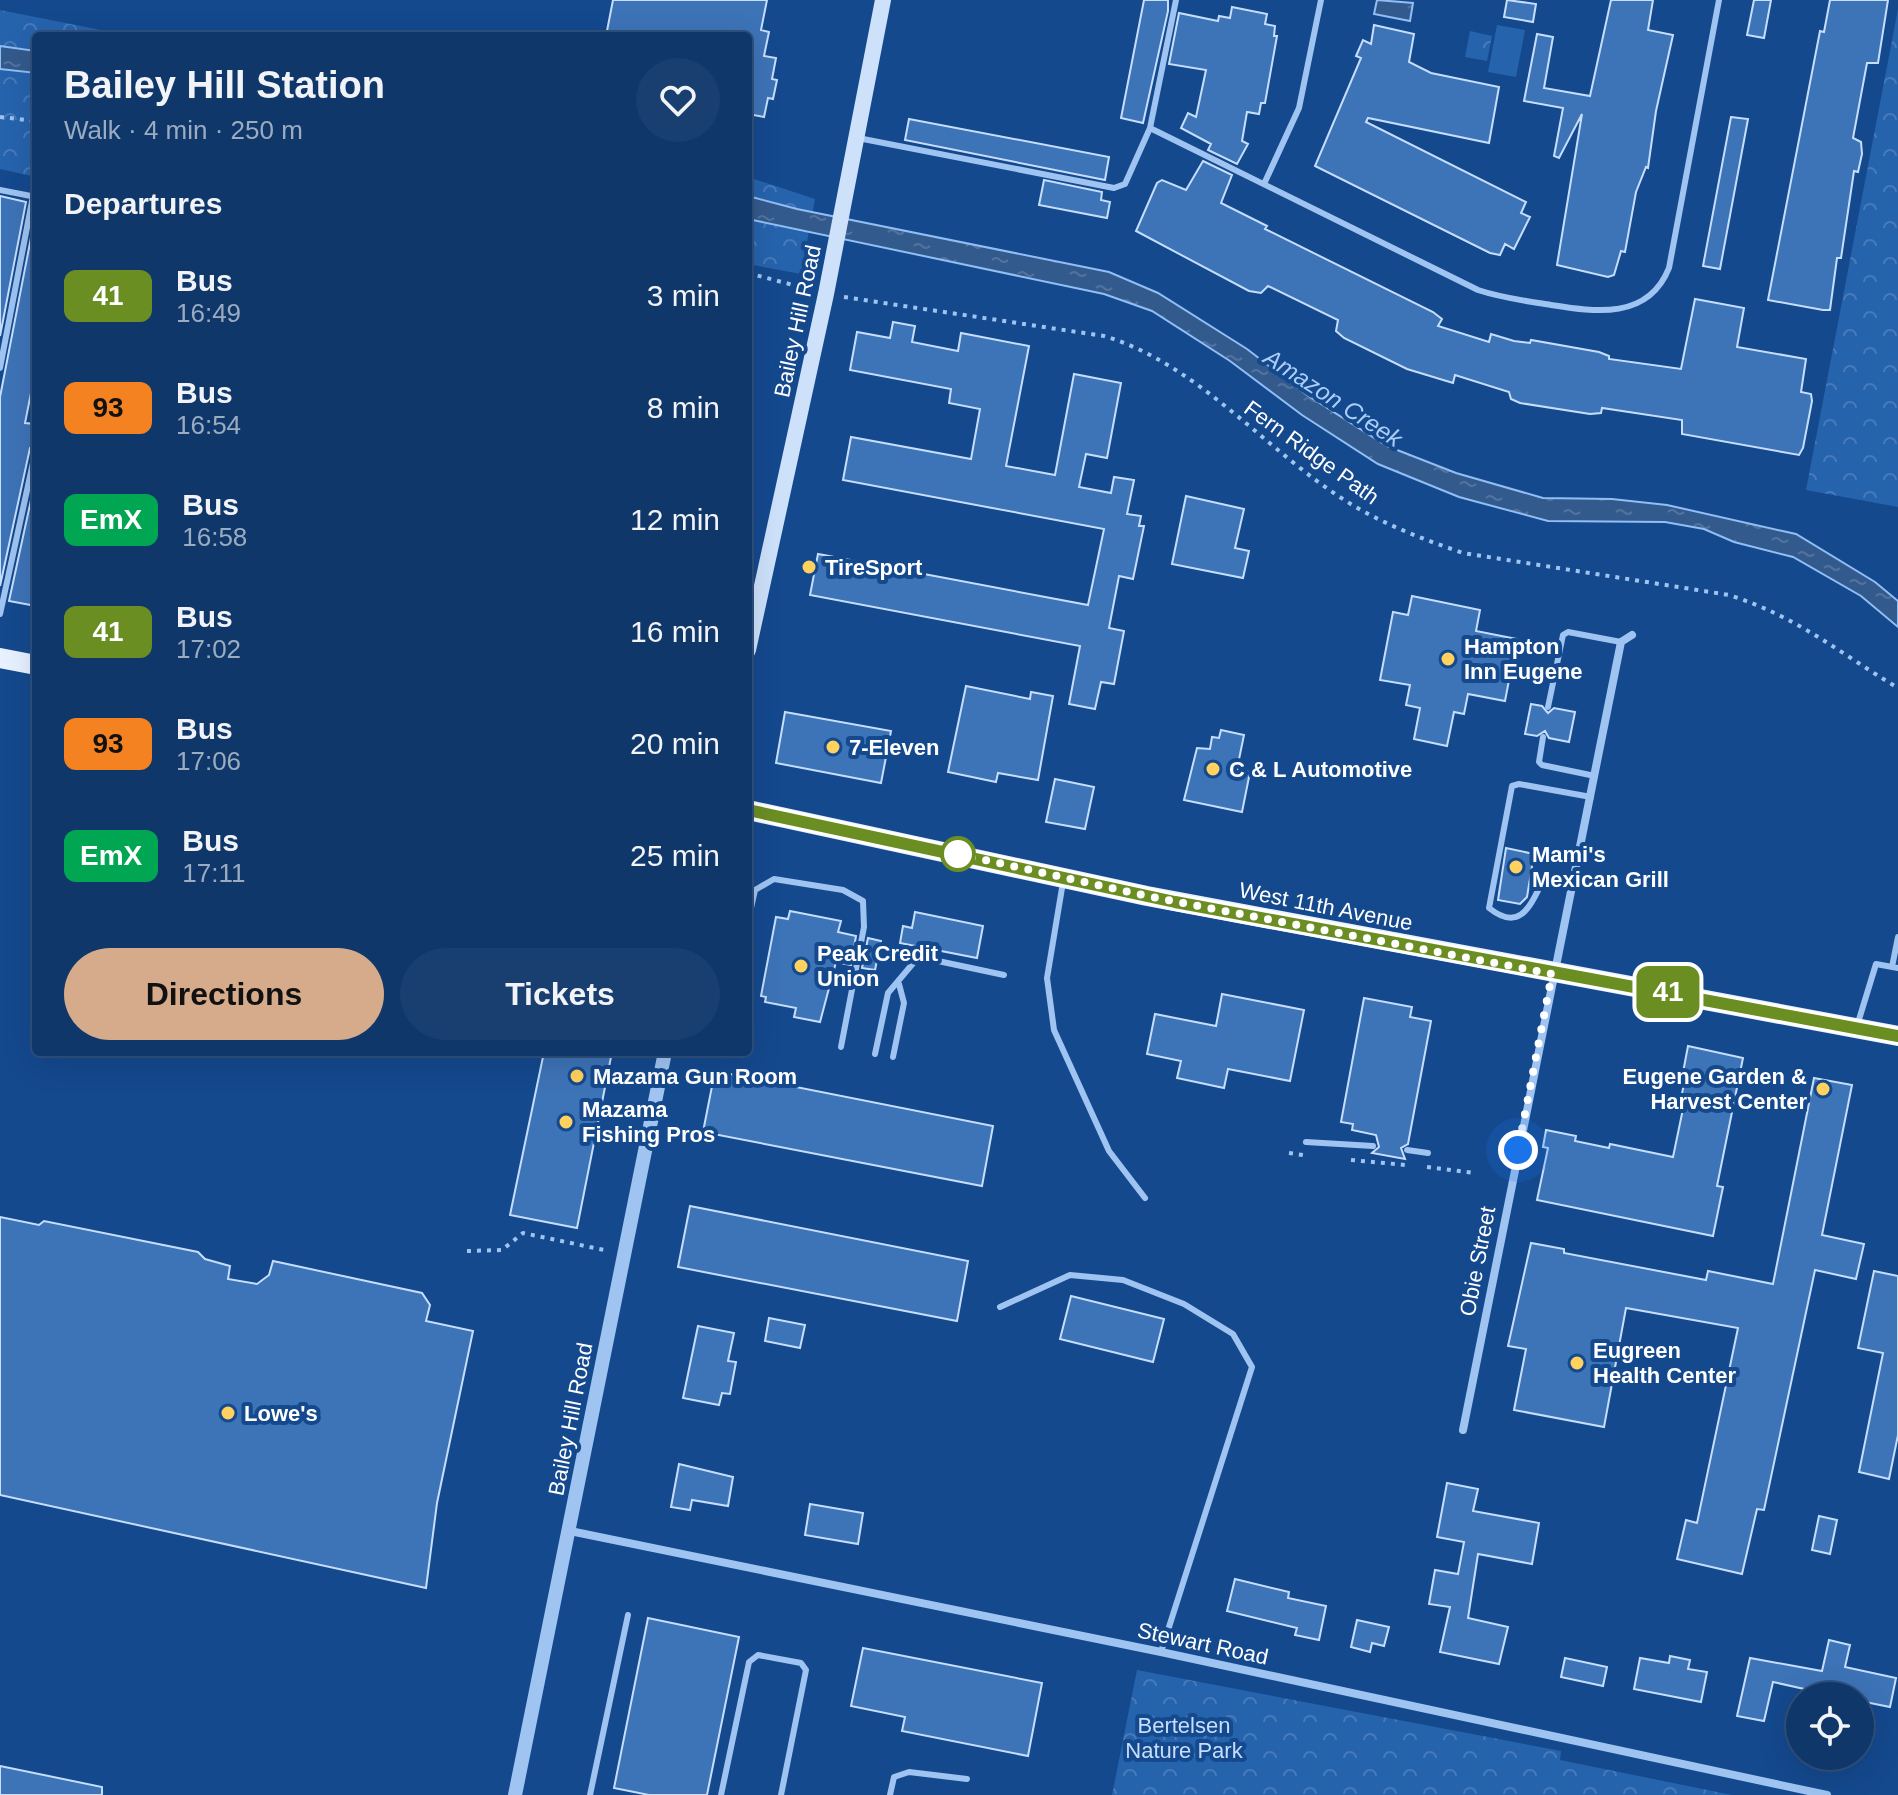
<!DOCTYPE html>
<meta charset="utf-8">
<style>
body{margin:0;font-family:Helvetica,sans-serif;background:#183f70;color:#f1f3f6;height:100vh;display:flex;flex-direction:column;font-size:30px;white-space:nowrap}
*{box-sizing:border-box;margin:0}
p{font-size:26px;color:#9bacc1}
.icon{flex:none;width:44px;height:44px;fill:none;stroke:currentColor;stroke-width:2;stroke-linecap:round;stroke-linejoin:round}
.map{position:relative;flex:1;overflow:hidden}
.panel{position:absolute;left:32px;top:32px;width:720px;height:1024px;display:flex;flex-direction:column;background:#0f376a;border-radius:8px;box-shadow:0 8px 32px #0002,0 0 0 2px #2f517e}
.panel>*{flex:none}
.badge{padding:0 16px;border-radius:12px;font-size:28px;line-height:52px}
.controls{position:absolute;left:1786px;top:1682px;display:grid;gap:16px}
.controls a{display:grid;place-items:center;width:88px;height:88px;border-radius:50%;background:#0f376a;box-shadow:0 8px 32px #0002,0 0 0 2px #2f517e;font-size:40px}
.you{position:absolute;width:40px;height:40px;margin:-20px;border:6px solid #fff;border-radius:50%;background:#1a73e8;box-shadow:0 0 0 12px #1a73e833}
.map>.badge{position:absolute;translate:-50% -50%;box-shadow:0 0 0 4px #fff}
h2{padding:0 32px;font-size:30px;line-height:72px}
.round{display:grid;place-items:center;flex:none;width:84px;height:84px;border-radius:42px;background:#183f70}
.head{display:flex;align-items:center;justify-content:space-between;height:136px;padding:0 32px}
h1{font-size:38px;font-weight:700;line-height:60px}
.button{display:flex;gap:16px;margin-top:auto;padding:16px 32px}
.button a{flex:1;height:92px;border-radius:48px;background:#d6ab8b;color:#111;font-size:32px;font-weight:700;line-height:92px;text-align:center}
.button a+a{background:#183f70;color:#f1f3f6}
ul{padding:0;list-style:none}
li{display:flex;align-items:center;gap:24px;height:112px;padding:0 32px}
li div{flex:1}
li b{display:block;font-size:30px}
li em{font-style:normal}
li .badge{min-width:88px;font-weight:700;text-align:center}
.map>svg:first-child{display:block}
.park{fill:url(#park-crowns)}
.pitch{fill:#2663ad}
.water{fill:url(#water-ripples);stroke:#91bef4;stroke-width:2}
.building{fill:#3d73b7;stroke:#c6defc;stroke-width:2}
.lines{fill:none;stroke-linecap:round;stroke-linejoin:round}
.path{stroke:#9fc4f1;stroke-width:4;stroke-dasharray:4 6;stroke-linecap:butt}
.service{stroke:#9fc4f1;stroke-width:6}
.minor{stroke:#9fc4f1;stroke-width:8}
.tertiary{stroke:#9fc4f1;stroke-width:14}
.secondary{stroke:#cde1fb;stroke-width:16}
.primary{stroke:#e8f1ff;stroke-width:20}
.line-casing{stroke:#fff;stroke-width:18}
.line{stroke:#6b8e23;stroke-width:12}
.walk{stroke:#fff;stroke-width:8;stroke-dasharray:0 14.4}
.poi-dot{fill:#ffd15e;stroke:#14498e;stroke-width:3}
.stop-dot{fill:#fff;stroke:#6b8e23;stroke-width:4}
.labels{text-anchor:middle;stroke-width:8;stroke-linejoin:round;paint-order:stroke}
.street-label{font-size:22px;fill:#fff;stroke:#14498e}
.poi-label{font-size:22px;font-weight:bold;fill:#fff;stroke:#14498e;text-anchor:start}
.park-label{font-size:22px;fill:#c6defc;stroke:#14498e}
.water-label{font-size:24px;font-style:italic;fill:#abcef8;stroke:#14498e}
</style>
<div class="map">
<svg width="1898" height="1795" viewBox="0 0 1898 1795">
<defs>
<pattern id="park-crowns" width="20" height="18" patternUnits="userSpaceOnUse" patternTransform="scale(2)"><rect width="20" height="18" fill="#2663ad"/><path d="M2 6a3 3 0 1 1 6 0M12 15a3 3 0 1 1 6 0" fill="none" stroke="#477ab9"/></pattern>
<pattern id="water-ripples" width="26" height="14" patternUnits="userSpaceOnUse" patternTransform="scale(2)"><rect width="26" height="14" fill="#335a8d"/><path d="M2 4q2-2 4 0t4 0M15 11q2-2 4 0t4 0" fill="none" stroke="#52739e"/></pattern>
</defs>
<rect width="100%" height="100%" fill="#14498e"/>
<path class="park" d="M1898,9V507L1806,490Z
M0,10L131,36H36V177L0,169Z
M1470,31L1492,36L1487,61L1465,57Z
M748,177L815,199L801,274L748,264Z
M1137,1670L1561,1751L1560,1760L1732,1795H1112Z"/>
<path class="pitch" d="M1497,25L1525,30L1516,77L1488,72Z"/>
<path class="water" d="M1377,0L1413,3L1410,21L1374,14Z
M0,46L36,51V73L0,69Z
M748,196L797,209L1109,272L1158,293L1247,349L1307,395L1387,446L1456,473L1543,498L1612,499L1667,505L1796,534L1875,582L1898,601V627L1861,596L1793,557L1734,542L1704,529L1665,522L1548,521L1459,497L1378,464L1302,415L1230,361L1152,311L1104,294L748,219Z"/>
<path class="building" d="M613,0H767L761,30L769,32L764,56L776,58L772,79L777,80L773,99L768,98L764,117L748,114V36H606Z
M1144,0H1168V11L1143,123L1121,118Z
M1507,0L1536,4L1533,22L1504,17Z
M1611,0H1653L1648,30L1673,35L1656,111L1648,168L1646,167L1636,192L1625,252L1621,251L1614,275L1608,277L1557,265L1582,114L1559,158L1554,156L1563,108L1524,101L1537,34L1553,37L1544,88L1590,96Z
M1754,0H1771L1764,38L1747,35Z
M1830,0H1888L1878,63H1867L1853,138L1861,142L1862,154L1858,172L1854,171L1841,258H1837L1830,310H1823L1768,300L1820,31L1824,32Z
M1232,7L1267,14L1265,24L1275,26L1274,36H1277L1265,103H1261L1259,114L1247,112L1242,141L1248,144L1237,164L1208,150L1211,144L1181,128L1188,113L1196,117L1206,70L1169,64L1179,13L1218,21L1219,16L1230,18Z
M1374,25L1414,34L1409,62L1431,73L1499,87L1489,143L1368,118L1366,122L1526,202L1521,213L1530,217L1514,249L1505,244L1500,255L1490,253L1315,166L1361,58L1356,56L1363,40L1371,44Z
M1731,117L1748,119L1720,269L1703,266Z
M909,119L1109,157L1105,180L905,140Z
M1203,161L1232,175L1221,203L1267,226L1265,229L1433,312L1442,319L1438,326L1489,342L1491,334L1514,341L1530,343L1531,340L1599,352L1609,356V359L1681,369L1695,299L1744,308L1737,347L1806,359L1801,392L1811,394L1812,401L1803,448L1799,455L1682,434V420L1602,408L1601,413L1590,414L1520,403L1511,399L1509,392L1455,375L1453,383L1407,369L1344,338L1336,331L1338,320L1268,286L1261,293L1249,291L1136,231L1157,183L1162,180L1186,190Z
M1044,180L1102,192L1101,200L1110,202L1107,218L1039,205Z
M0,196L26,202L0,336Z
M36,212V368L25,423L36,424V443L30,448L0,586V397Z
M893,322L915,326L912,342L958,351L961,333L1029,346L1006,466L1055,475L1074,374L1121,383L1107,458L1086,454L1079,487L1111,493L1114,477L1134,480L1127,514L1141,516L1139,526H1144L1133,579L1119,576L1109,628L1124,631L1114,684L1101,682L1095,709L1069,704L1080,646L810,595L818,554L1088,605L1104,529L843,480L851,437L971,459L980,409L949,403L951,389L850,370L857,332L890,338Z
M36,477V606L9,601Z
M1186,496L1244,509L1235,548L1249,551L1243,578L1172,564Z
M1412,596L1480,610L1476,631L1517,639L1505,701L1468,694L1464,714L1454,712L1447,746L1414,739L1420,708L1406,705L1410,685L1380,680L1393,612L1408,615Z
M966,686L1030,699L1031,692L1053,696L1038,780L998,773L996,782L948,772Z
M1531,704L1542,706L1548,713L1554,708L1575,712L1569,742L1549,738L1545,731L1537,736L1525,734Z
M785,712L891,731L881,783L776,763Z
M1221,730L1244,735L1237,769L1250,772L1242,812L1184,800L1197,748L1210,749L1212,737L1219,738Z
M1055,779L1094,787L1085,829L1046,822Z
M1506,848L1534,854L1527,897L1520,904L1498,900Z
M790,911L841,921L838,932L856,936L851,965L836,962L820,1022L794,1017L796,1008L765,1002L766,997L761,996L776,917L788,919Z
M915,912L983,926L977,958L900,943L903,926L912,928Z
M868,938L881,941L875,970L862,968Z
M1222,994L1304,1010L1290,1081L1228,1069L1224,1088L1177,1078L1181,1061L1147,1054L1155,1014L1216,1026Z
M1364,998L1412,1007L1410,1017L1431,1021L1408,1144L1401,1148L1405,1159L1372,1153L1379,1147L1376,1135L1352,1130L1353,1124L1341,1122Z
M1688,1046L1743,1058L1717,1186L1723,1187L1713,1236L1537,1200L1548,1148L1543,1147L1546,1130L1576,1136L1575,1141L1609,1148L1610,1144L1673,1157L1684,1104L1680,1103L1684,1084L1681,1083Z
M544,1052H586L611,1057L577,1228L510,1215Z
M715,1071L993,1126L982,1186L703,1132Z
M1814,1078L1852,1085L1822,1235L1864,1244L1856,1279L1815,1270L1764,1510L1757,1509L1742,1574L1677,1559L1686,1520L1697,1523L1738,1328L1626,1308L1604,1427L1514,1410L1526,1349L1508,1346L1531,1243L1564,1249V1253L1706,1280L1708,1271L1773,1284Z
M690,1206L968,1261L957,1321L678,1267Z
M0,1217L39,1225L44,1221L198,1252L205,1259L230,1266L228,1279L257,1284L269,1275L273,1261L422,1293L430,1305L426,1321L473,1331L437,1503L426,1588L0,1495Z
M1874,1271L1898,1276V1435L1889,1479L1859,1472L1883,1353L1858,1348Z
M1071,1296L1164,1319L1153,1362L1060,1339Z
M769,1318L805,1325L800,1348L765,1341Z
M698,1326L734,1333L728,1361L736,1362L730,1394L722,1393L719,1405L683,1398Z
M679,1464L733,1477L728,1506L692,1500L690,1510L671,1507Z
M1447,1483L1478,1489L1473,1511L1539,1523L1532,1564L1478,1554L1468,1618L1508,1627L1499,1664L1440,1652L1450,1607L1429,1604L1435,1570L1458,1574L1464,1542L1437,1537Z
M810,1504L863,1513L858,1544L805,1535Z
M1819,1516L1837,1520L1830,1554L1812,1550Z
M1235,1579L1289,1592L1288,1598L1326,1606L1319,1640L1295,1635L1297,1628L1227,1611Z
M648,1618L739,1637L707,1795H649L614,1788Z
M1357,1620L1389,1627L1384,1646L1372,1643L1370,1652L1351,1647Z
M1829,1640L1850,1645L1845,1667L1896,1678L1890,1707L1860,1701V1696H1817L1818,1692L1773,1682L1764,1721L1737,1716L1750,1658L1822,1671Z
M863,1648L1042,1683L1028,1756L902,1731L905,1717L851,1706Z
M1670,1656L1690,1660L1688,1669L1707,1672L1701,1702L1634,1689L1640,1658L1669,1663Z
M1565,1658L1607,1667L1603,1686L1561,1677Z
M0,1766L102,1787V1795H0Z"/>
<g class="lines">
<path class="path" d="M0,117L36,121
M748,273L808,289
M844,297L1104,336C1198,364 1265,450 1346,501C1382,524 1423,539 1463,553L1729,595C1798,617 1838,652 1898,688
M1289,1153L1303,1155
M1351,1160L1406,1165
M1427,1167L1474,1173
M467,1251L502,1250L523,1233L609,1251"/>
<path class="service" d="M1150,128L1176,0
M858,138L1114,188L1125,184L1150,128L1478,290C1502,298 1526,301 1551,305C1596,312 1648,320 1669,268L1719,0
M1264,184L1299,108L1321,0
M0,190L36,197
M0,368L33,196
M0,614L36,449
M1548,707L1563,635L1568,632L1621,642
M1543,737L1539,762L1542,765L1595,776
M1575,878L1546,875C1532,900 1523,935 1489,908L1512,786L1519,784L1591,797
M1063,882L1047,978L1054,1030L1109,1151L1145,1198
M748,921L755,890L774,879L843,890L863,901L864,927L841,1047
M1892,967L1898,937
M1857,1026L1876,964L1898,968
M875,1054L888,993L915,961H938L1004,975
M893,1057L904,1003L899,984
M1306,1142L1373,1146
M1407,1150L1428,1153
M1000,1307L1070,1275L1123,1280L1184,1304L1233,1334L1252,1367L1161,1652
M590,1795L628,1615
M721,1795L749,1662L758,1655L801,1663L806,1670L781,1795
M890,1795L894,1777L909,1772L967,1779"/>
<path class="minor" d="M1463,1430L1621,642L1632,635
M570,1531L1161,1652L1827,1795"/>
<path class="tertiary" d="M515,1795L665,1052"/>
<path class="secondary" d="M748,650L826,294L883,0"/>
<path class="primary" d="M0,658L36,665
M748,810L1147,896L1898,1036"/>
</g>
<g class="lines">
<defs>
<path id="line" d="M748,810L1175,902L1898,1036"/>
</defs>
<use href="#line" class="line-casing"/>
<use href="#line" class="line"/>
<path class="walk" d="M958,854L1147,896L1552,974L1518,1150"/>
</g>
<g class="poi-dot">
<circle cx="809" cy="567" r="8"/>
<circle cx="1448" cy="659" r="8"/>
<circle cx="833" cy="747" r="8"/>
<circle cx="1213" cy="769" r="8"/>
<circle cx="1516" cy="867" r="8"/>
<circle cx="801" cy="966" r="8"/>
<circle cx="577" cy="1076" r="8"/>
<circle cx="1823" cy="1089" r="8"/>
<circle cx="566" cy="1122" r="8"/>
<circle cx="1577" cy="1363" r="8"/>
<circle cx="228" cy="1413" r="8"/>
</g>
<circle class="stop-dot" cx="958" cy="854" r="16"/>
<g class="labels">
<g class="street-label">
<text transform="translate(797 321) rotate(-78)" y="8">Bailey Hill Road</text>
<text transform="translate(1312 452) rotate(36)" y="8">Fern Ridge Path</text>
<text transform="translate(1326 906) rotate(11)" y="8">West 11th Avenue</text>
<text transform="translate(1477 1261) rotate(-79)" y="8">Obie Street</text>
<text transform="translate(570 1419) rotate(-79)" y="8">Bailey Hill Road</text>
<text transform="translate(1203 1643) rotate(12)" y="8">Stewart Road</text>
</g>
<g class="poi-label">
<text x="825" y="575">TireSport</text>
<text x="1464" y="654">Hampton<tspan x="1464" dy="25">Inn Eugene</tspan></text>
<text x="849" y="755">7-Eleven</text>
<text x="1229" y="777">C &amp; L Automotive</text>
<text x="1532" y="862">Mami's<tspan x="1532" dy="25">Mexican Grill</tspan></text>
<text x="817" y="961">Peak Credit<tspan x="817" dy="25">Union</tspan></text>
<text x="593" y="1084">Mazama Gun Room</text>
<text x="1807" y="1084" text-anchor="end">Eugene Garden &amp;<tspan x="1807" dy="25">Harvest Center</tspan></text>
<text x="582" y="1117">Mazama<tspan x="582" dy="25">Fishing Pros</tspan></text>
<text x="1593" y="1358">Eugreen<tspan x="1593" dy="25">Health Center</tspan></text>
<text x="244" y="1421">Lowe's</text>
</g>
<g class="park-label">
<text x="1184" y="1733">Bertelsen<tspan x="1184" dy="25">Nature Park</tspan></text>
</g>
<g class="water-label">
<text transform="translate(1333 398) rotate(33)" y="8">Amazon Creek</text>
</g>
</g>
</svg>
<div class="controls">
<a><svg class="icon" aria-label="locate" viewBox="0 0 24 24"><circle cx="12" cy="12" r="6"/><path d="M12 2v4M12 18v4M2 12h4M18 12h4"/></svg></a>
</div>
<div class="you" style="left:1518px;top:1150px"></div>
<b class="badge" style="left:1668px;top:992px;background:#6b8e23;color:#fff">41</b>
<section class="panel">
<div class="head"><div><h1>Bailey Hill Station</h1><p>Walk · 4 min · 250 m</p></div><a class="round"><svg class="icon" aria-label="heart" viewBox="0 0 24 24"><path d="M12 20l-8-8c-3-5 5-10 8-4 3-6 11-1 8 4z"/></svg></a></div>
<h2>Departures</h2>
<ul>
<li><span class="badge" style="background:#6b8e23;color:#fff">41</span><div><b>Bus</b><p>16:49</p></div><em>3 min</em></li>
<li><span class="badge" style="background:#f58220;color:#111">93</span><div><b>Bus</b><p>16:54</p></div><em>8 min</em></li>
<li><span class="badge" style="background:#00a651;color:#fff">EmX</span><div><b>Bus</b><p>16:58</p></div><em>12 min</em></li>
<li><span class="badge" style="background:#6b8e23;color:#fff">41</span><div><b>Bus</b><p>17:02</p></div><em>16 min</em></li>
<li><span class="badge" style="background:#f58220;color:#111">93</span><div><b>Bus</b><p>17:06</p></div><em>20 min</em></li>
<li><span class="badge" style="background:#00a651;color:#fff">EmX</span><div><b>Bus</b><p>17:11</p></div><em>25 min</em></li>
</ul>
<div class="button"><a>Directions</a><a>Tickets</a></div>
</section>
</div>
